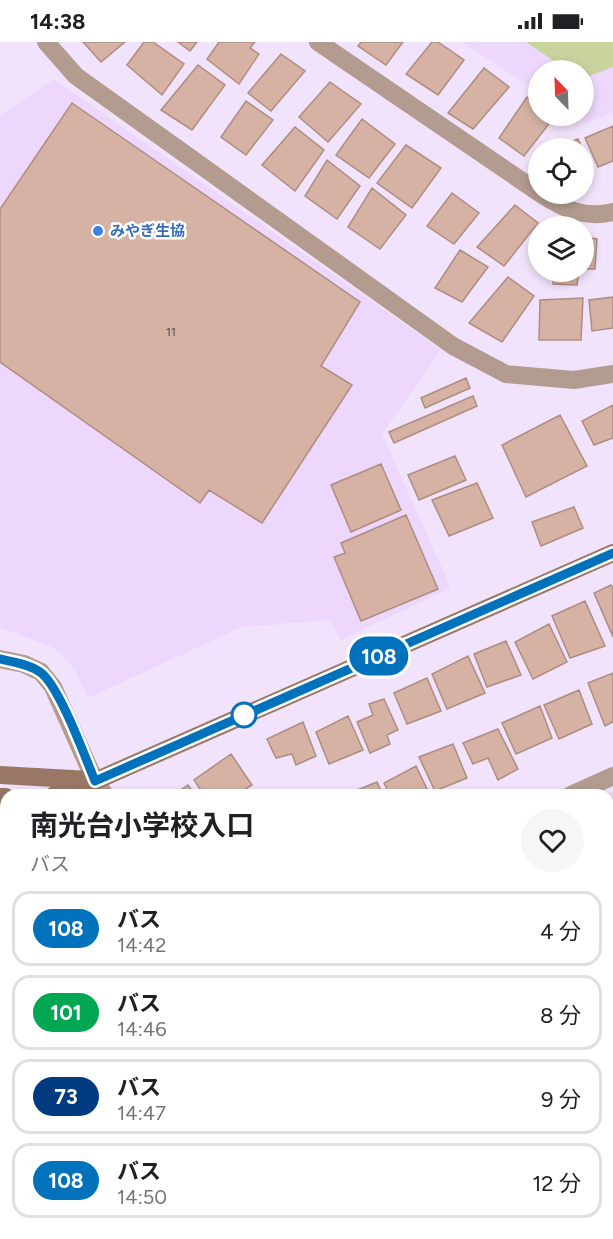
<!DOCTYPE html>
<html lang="ja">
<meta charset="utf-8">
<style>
body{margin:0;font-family:Figtree,"Noto Sans JP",sans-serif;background:#f6f6f6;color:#202124;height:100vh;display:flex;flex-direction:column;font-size:22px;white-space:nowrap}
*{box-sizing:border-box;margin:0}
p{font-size:20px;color:#757577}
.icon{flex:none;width:33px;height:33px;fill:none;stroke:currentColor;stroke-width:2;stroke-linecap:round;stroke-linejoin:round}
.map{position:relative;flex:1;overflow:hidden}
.panel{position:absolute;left:0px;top:747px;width:614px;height:450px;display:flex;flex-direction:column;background:#fff;border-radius:18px 18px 0 0;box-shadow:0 3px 9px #0003}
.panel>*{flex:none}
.badge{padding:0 12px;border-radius:20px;font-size:21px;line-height:39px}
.needle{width:39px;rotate:337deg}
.controls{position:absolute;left:528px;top:18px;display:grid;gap:12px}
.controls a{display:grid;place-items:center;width:66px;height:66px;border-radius:50%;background:#fff;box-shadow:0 3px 9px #0003;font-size:30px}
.map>.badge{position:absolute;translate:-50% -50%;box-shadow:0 0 0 3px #fff}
.round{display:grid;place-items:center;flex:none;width:63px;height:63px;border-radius:32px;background:#f6f6f6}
.summary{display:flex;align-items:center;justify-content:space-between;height:102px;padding:0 30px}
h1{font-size:28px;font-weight:700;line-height:45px}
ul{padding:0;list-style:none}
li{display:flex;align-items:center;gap:18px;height:75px;margin:0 12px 9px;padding:0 18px;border:3px solid #e0e0e0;border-radius:18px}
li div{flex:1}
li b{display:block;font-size:22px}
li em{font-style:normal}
li .badge{min-width:66px;font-weight:700;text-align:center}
.status{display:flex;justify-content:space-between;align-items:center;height:42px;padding:0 30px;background:#fff;direction:ltr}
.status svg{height:16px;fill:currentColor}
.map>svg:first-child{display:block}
.built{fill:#eed7fd}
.green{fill:#c8d39e}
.building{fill:#d5b2a4;stroke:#ae8d80;stroke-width:1.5}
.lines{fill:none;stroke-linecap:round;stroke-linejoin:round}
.street{stroke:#b39c8f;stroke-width:18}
.secondary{stroke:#987764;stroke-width:18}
.line-casing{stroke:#fff;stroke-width:14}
.line{stroke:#0072bc;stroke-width:9}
.shop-dot{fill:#3f7fe0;stroke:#fff;stroke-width:2}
.stop-dot{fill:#fff;stroke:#0072bc;stroke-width:3}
.labels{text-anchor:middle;stroke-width:5;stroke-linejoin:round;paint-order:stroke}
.number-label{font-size:12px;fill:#52444a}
.shop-label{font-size:15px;font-weight:bold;fill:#366cbe;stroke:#fff;text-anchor:start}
</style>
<div class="status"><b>14:38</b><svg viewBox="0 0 49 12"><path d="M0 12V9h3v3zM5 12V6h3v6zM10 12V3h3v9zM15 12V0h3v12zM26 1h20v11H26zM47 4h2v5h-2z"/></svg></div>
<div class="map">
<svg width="613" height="1197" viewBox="0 0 613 1197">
<rect width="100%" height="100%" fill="#f1e3fb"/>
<path class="built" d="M462,0H613V70L587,81L576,74H584V28H538V50Z
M54,37L441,308L382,392L451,546L341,598L330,578L242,585L88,656L76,630L62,613L50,604L0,586V74Z
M613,749V1197H246L244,1191H608V753H605Z"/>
<path class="green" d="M526,0H613V25L584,36V28H567Z
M613,985V1197H466L464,1191H608V988Z"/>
<path class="building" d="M83,0H125L101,20Z
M144,0H153L184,22L162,53L127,23Z
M178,0H197L190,9Z
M219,0H255L250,6L259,12L239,42L207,17Z
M361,0H403L386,23L358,4Z
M432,0H438L464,18L438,53L406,32Z
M281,12L305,29L271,69L248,51Z
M198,23L225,43L192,88L161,68Z
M484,26L509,45L473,87L448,71Z
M330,40L361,62L328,100L299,75Z
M527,55L538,63V74H555L524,114L499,96Z
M246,59L273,78L246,113L221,95Z
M72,61L360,260L321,324L352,343L262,481L209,448L200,461L0,320V167Z
M362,77L395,102L369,136L336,113Z
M613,84V119L598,125L585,96Z
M295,85L324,108L295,149L262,123Z
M578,97L582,106H556Z
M406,103L441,126L412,166L377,141Z
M327,118L360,144L337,177L305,154Z
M372,146L406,173L380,207L348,185Z
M452,151L479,171L454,202L427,184Z
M515,163L538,181L504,224L477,205Z
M584,195L597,197L595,227H584Z
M460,208L488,225L462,260L435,246Z
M553,230H579L577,243L553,242Z
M508,235L534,254L502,300L469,281Z
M613,255V286L592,289L589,258Z
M583,256L581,298H539L540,258Z
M466,336L470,346L425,366L421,356Z
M473,354L477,364L394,401L389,390Z
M613,363V396L594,403L582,379Z
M560,373L587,424L526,455L502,403Z
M455,414L466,438L419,458L408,433Z
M381,422L401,468L351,490L331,443Z
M477,441L493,476L449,494L432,458Z
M574,465L583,486L541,504L532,480Z
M406,473L438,547L361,579L334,515L345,511L341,501Z
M611,543L613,546V595L594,551Z
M585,559L605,604L570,616L552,574Z
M549,582L567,620L533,637L515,600Z
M506,599L521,633L487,645L474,612Z
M468,614L485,651L447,667L432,632Z
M613,631V680L605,684L588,641Z
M427,636L441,669L407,682L394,651Z
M579,648L592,682L559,697L544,663Z
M384,657L398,688L387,693L390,702L370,711L357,680L373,673L369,662Z
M540,664L552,696L516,712L502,681Z
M348,674L363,708L329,722L316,690Z
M303,680L316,714L296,723L292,712L276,716L267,697Z
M498,687L518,727L498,738L488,716L473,722L463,701Z
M453,702L467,736L435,749L419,715Z
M231,712L252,743L236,753H204L194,738Z
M416,724L429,751L425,753H390L384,741Z
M377,740L383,753H345Z
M188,743L195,753H173Z
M0,820L6,833V875L0,878Z
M613,842V921L608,924V844Z
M6,890V927L0,930V892Z
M16,1191H65L67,1197H17Z
M262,1191H374L376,1197H264Z"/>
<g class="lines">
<path class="street" d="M46,0L76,34L453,304L506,332L574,338L613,332
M318,0L538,150
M541,152C564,167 585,177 613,170
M0,617L24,622L41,630L53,645L95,739L105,753
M571,753L613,734
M0,1013L2,1017
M226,1191L228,1197"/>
<path class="secondary" d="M0,733L90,738
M54,753H61L95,739L613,511
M0,755H6"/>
</g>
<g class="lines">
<defs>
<path id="line" d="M0,617C13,620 29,622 40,630C59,643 85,715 95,739L613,511"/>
</defs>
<use href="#line" class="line-casing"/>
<use href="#line" class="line"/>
</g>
<circle class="shop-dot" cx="98" cy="189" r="6"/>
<circle class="stop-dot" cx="244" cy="673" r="12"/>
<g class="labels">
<g class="number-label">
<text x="171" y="294">11</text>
</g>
<g class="shop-label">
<text x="110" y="194">みやぎ生協</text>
</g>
</g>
</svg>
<div class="controls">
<a><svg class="needle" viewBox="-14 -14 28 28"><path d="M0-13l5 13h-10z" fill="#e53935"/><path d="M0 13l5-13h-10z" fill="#757577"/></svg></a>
<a><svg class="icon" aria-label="locate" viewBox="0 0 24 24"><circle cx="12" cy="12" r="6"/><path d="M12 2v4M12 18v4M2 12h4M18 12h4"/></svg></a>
<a><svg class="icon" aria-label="layers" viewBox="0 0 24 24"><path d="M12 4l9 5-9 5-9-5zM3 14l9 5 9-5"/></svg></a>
</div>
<b class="badge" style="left:379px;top:614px;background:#0072bc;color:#fff">108</b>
<section class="panel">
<div class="summary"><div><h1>南光台小学校入口</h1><p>バス</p></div><a class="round"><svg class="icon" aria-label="heart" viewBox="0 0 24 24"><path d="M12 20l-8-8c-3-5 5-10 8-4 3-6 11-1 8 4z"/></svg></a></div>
<ul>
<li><span class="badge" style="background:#0072bc;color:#fff">108</span><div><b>バス</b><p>14:42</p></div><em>4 分</em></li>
<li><span class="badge" style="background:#00a651;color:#fff">101</span><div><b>バス</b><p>14:46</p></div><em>8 分</em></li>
<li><span class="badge" style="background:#003b80;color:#fff">73</span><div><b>バス</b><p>14:47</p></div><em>9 分</em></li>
<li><span class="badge" style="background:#0072bc;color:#fff">108</span><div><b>バス</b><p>14:50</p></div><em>12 分</em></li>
</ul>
</section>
</div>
